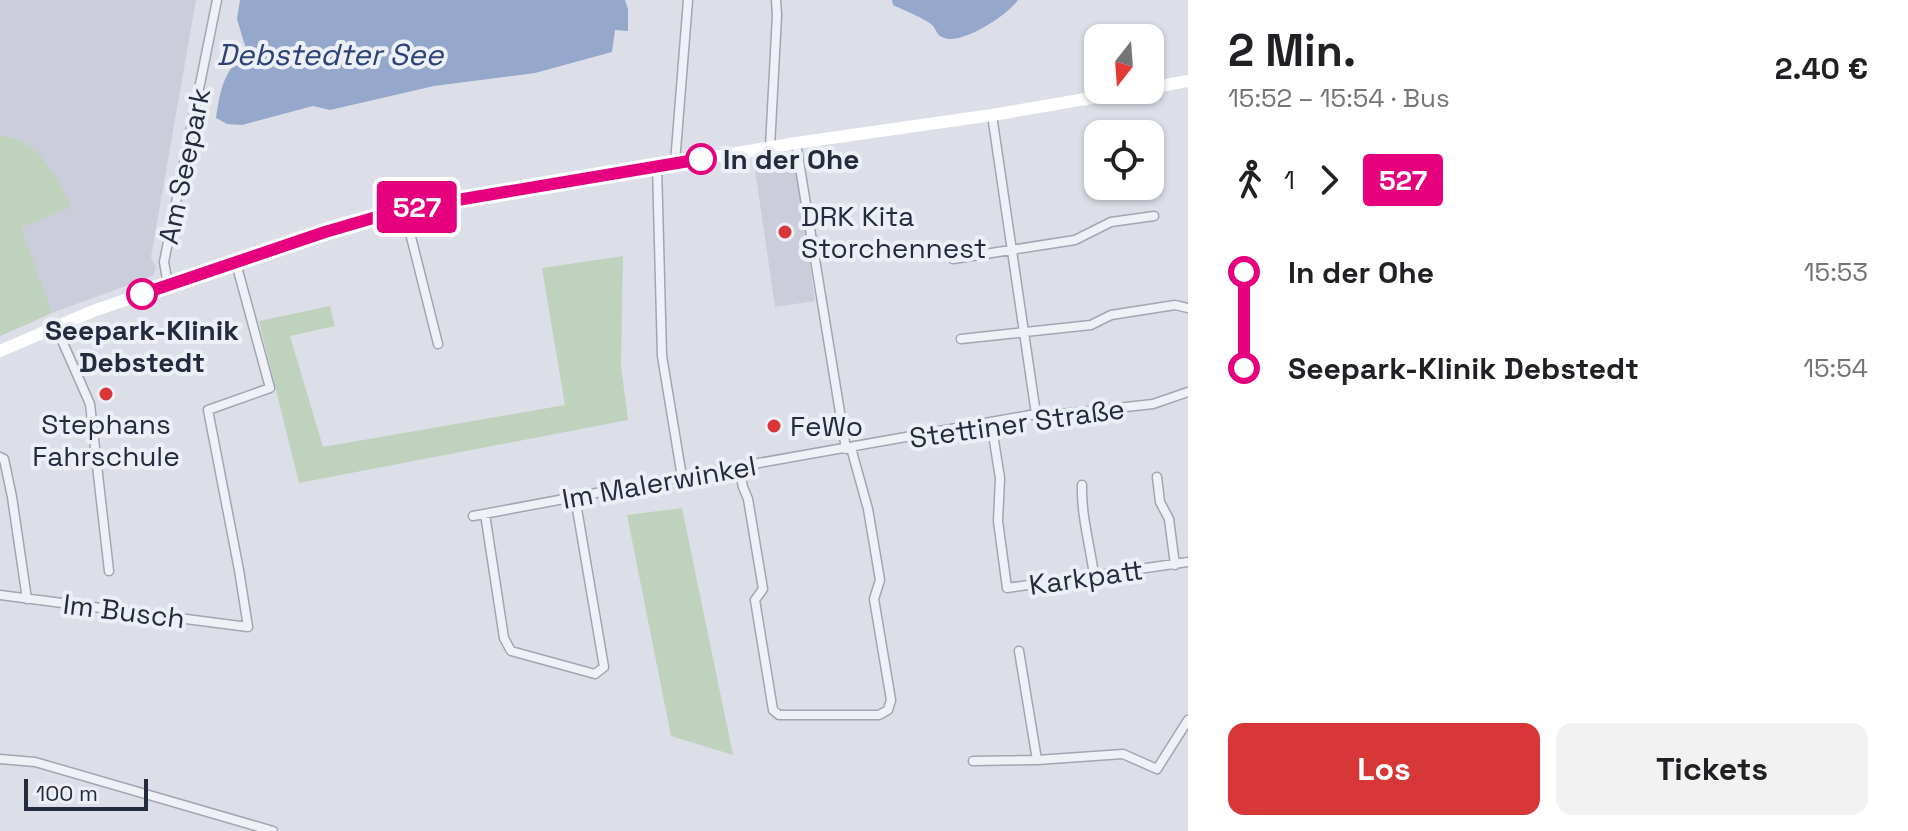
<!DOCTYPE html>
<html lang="de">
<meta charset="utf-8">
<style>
body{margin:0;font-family:"Space Grotesk",sans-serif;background:#f2f2f2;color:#202124;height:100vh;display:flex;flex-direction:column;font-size:30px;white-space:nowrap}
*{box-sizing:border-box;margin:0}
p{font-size:26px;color:#757577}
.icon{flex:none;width:44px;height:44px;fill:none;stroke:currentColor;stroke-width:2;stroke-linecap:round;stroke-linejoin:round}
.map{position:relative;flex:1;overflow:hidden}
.side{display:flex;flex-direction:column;background:#fff;width:720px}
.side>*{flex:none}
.badge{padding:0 16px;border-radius:6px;font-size:28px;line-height:52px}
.needle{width:52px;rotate:197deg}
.tools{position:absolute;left:1084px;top:24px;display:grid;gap:16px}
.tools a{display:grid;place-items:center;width:80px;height:80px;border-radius:16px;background:#fff;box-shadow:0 2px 6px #0004;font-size:40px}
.scale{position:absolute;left:24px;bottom:20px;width:124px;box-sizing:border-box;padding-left:8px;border:4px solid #252b3f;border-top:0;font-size:22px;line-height:28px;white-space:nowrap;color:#252b3f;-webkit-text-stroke:6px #eceff5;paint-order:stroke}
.map>.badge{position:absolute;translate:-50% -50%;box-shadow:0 0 0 4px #fff}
.legs{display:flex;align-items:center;gap:12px;height:88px;padding:0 40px;font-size:26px}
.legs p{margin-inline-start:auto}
.summary{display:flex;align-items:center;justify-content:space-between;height:136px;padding:0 40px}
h1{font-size:44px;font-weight:800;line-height:60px}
.button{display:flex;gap:16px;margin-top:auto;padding:16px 40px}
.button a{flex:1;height:92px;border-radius:16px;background:#d73737;color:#fff;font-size:32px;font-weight:800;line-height:92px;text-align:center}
.button a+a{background:#f2f2f2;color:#202124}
ul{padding:0 40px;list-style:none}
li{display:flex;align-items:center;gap:28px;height:96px;font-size:30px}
li i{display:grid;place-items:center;width:12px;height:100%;margin:0 10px;background:currentColor}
li i::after{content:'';width:20px;height:20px;margin:-10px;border:6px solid;border-radius:50%;background:#fff}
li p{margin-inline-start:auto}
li:first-child i{background:linear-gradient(#0000 50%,currentColor 0)}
li:last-child i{background:linear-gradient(currentColor 50%,#0000 0)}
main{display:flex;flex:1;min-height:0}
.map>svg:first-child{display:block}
.built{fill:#cbceda}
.green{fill:#bfd2bd}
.water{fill:#95a7cb}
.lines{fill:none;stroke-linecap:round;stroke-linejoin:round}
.street-casing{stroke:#a2a5b2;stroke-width:11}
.street{stroke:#f0f1f6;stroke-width:8}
.secondary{stroke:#fff;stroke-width:12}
.line-1-casing{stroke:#fff;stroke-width:18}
.line-1{stroke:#e6007e;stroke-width:12}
.stop-1-dot{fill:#fff;stroke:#e6007e;stroke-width:4}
.poi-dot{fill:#d73737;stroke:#eceff5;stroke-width:3}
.labels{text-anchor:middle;stroke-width:8;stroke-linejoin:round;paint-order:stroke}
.stop-label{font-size:28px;font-weight:bold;fill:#252b3f;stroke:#eceff5;text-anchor:start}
.street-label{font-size:28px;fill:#252b3f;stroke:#eceff5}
.poi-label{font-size:28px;fill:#252b3f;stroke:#eceff5;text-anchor:start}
.water-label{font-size:30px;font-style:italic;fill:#2d4276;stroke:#eceff5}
</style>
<main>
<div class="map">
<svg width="1188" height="831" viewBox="0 0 1188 831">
<rect width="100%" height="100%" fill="#dddfe8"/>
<path class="built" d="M0,0H196L151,257L156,267L153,276L52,313L0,336Z
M794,157L815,301L775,307L754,163Z"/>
<path class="green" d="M0,136C40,138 55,176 72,207L21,227L52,313L0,336Z
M623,256L621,366L628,420L299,483L259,321L330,306L335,326L290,336L323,447L565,405L542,268Z
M682,508L733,755L671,736L627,515Z"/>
<path class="water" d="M240,0H625L628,9V31L615,30L612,52L535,73L434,86L330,110L313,106L242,125L227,124L216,118C221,85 224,74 246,49L237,19Z
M892,0H1018C1008,15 962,45 944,38C936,35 937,30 932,25C926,19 901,9 893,5Z"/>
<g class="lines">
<defs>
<path id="street" d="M992,115L1036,414
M796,143L846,449
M770,147L777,15L776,0
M675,163L688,0
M657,166L662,356L682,477
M404,209L438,344
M953,259L1075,240L1111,222L1154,216
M168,285L164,262L217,0
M56,327L90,404L109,571
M961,339L1091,325L1111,315L1175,305L1188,308
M991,422L1000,478L998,521L1007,588L1188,562
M0,457L4,459L12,497L27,599
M739,468L743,487L748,499L763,589L755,600L773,710L779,715H879L888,710L891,700L874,599L880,580L868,509L851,448
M1157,477L1160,502L1169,519L1175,565
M1082,485C1081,515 1090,545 1094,575
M485,514L504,638L511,651L595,674L604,667L575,497
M473,516L682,477L698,476L708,472L1036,414H1062L1153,404L1188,392
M0,595L248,627L239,570L208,410L270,388L236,263
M1019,651L1037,760
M0,759L35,762L273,831
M973,761L1037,760L1123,754L1157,769L1188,720"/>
</defs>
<use href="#street" class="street-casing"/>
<use href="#street" class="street"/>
<path class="secondary" d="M1150,88L1188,81
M0,351L93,311L325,232L404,209L796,143L992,115L1138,90"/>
</g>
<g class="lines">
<defs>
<path id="line-1" d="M142,294L325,232L404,209L701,159"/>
</defs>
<use href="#line-1" class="line-1-casing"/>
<use href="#line-1" class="line-1"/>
</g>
<g class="stop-1-dot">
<circle cx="701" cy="159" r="14"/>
<circle cx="142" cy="294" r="14"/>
</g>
<g class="poi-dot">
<circle cx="785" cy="232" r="8"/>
<circle cx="106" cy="394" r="8"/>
<circle cx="774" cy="426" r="8"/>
</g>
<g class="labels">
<g class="stop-label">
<text x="723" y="169">In der Ohe</text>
<text x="142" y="340" text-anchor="middle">Seepark-Klinik<tspan x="142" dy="32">Debstedt</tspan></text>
</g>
<g class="street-label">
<text transform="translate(184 166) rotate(-78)" y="10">Am Seepark</text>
<text transform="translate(1017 423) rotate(-8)" y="10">Stettiner Straße</text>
<text transform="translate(659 482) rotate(-10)" y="10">Im Malerwinkel</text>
<text transform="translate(1086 577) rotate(-8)" y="10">Karkpatt</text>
<text transform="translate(124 611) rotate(7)" y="10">Im Busch</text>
</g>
<g class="poi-label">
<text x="801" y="226">DRK Kita<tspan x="801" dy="32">Storchennest</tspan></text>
<text x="106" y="434" text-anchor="middle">Stephans<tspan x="106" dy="32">Fahrschule</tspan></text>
<text x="790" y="436">FeWo</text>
</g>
<g class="water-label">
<text x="330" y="65">Debstedter See</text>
</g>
</g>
</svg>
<div class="tools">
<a><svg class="needle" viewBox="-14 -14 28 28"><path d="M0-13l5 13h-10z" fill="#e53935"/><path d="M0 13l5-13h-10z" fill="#757577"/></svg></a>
<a><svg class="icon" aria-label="locate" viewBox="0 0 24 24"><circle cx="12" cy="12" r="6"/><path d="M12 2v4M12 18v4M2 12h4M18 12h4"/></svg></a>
</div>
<div class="scale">100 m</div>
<b class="badge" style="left:417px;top:207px;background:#e6007e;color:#fff">527</b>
</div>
<section class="side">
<div class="summary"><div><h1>2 Min.</h1><p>15:52 – 15:54 · Bus</p></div><b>2.40 €</b></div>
<div class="legs"><svg class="icon" aria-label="walk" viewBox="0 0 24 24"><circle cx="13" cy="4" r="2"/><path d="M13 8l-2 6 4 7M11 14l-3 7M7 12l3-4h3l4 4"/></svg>1<svg class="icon" aria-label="forward" viewBox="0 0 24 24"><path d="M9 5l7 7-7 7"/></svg><b class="badge" style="background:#e6007e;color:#fff">527</b></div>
<ul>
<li><i style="color:#e6007e"></i><b>In der Ohe</b><p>15:53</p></li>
<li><i style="color:#e6007e"></i><b>Seepark-Klinik Debstedt</b><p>15:54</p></li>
</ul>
<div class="button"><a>Los</a><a>Tickets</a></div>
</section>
</main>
